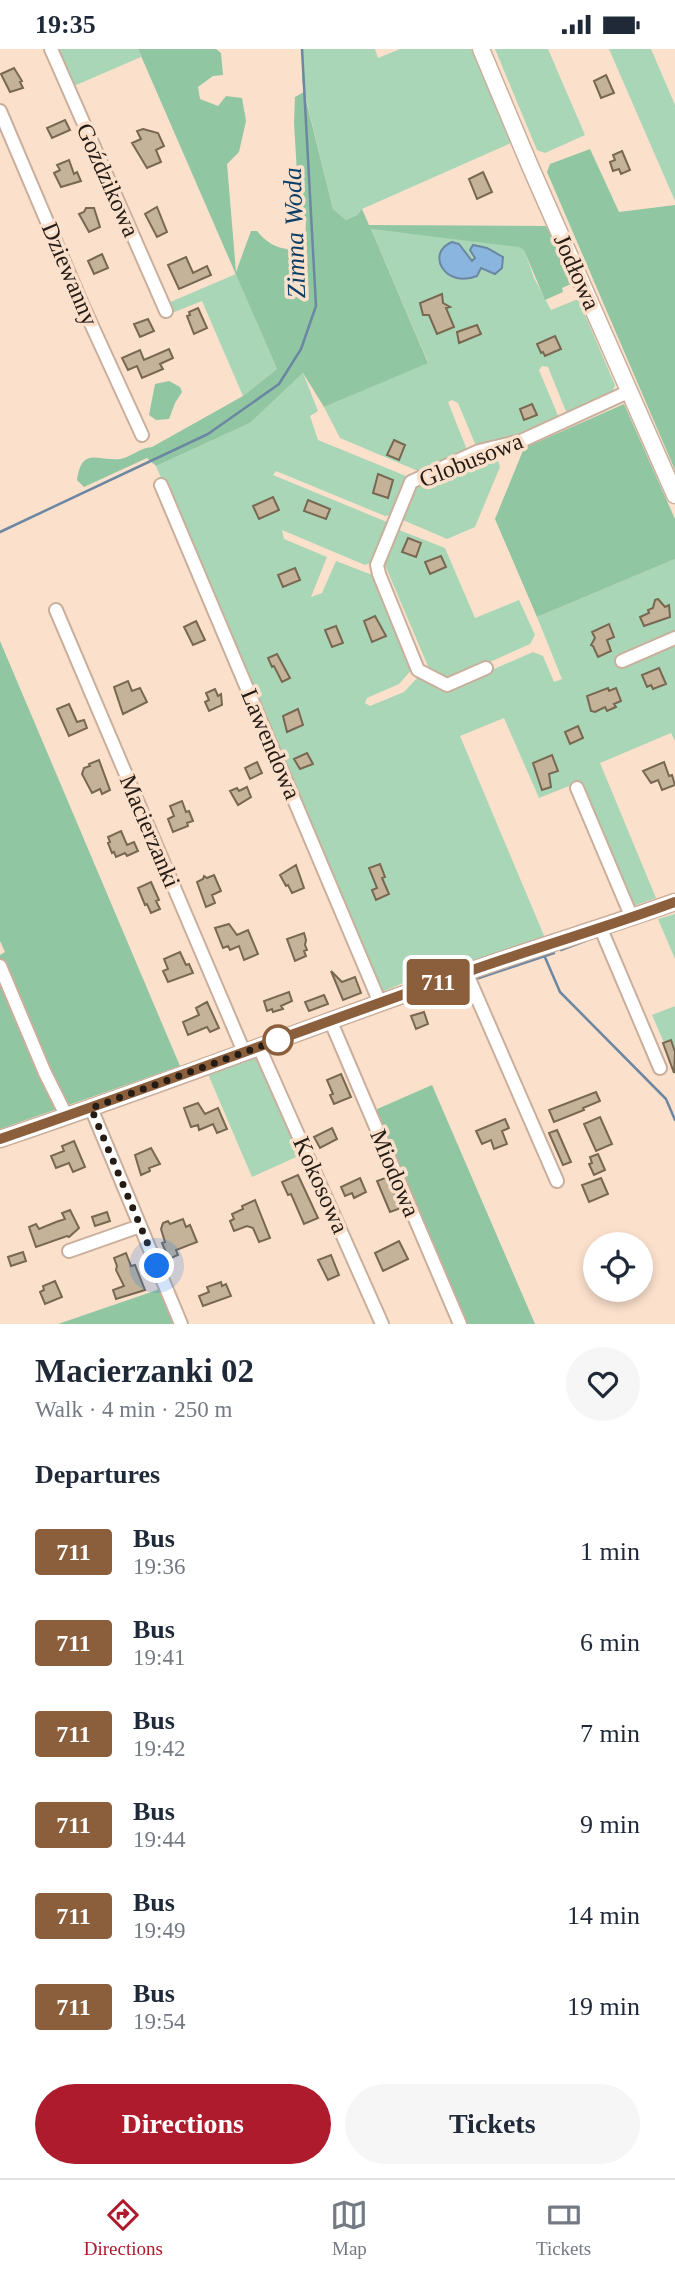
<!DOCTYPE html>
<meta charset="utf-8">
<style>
body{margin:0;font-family:Georgia,serif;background:#f6f6f7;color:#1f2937;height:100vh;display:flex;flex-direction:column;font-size:26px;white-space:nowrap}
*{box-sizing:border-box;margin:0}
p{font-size:23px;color:#747a83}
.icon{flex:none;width:38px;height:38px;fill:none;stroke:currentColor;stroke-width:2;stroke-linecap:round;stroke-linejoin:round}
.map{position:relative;height:1275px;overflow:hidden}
.panel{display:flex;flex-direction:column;background:#fff;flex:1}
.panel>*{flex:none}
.badge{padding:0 14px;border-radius:5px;font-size:24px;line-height:46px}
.tools{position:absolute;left:583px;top:1183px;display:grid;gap:14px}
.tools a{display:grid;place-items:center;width:70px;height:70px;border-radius:50%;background:#fff;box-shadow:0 4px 10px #0003;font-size:35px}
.you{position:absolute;width:35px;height:35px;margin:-18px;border:5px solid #fff;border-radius:50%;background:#1a73e8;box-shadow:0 0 0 10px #1a73e833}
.map>.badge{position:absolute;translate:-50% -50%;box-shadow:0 0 0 4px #fff}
h2{padding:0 35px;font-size:26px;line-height:63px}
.round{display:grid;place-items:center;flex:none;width:74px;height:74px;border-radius:37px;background:#f6f6f7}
.headline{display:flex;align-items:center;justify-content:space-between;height:119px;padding:0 35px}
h1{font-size:33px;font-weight:800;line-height:52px}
.cta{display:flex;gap:14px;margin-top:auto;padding:14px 35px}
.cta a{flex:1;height:80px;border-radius:42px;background:#ae1b2d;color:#fff;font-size:28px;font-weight:800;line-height:80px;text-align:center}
.cta a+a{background:#f6f6f7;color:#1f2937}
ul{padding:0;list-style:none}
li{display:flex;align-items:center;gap:21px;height:91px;padding:0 35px}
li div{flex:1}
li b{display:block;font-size:26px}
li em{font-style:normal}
li .badge{min-width:77px;font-weight:700;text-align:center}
.status{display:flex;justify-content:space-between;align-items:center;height:49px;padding:0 35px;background:#fff;direction:ltr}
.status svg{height:19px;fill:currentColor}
.tabs{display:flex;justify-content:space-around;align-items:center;height:98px;border-top:2px solid #e0e1e3;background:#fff;font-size:19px;color:#747a83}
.tabs a{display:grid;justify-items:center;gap:4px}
.tabs .selected{color:#ae1b2d}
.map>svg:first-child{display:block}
.green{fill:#a9d6b7}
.forest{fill:#90c6a2}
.water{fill:#89b5de;stroke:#6b87a2;stroke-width:2}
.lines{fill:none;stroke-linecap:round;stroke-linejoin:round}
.stream{stroke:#6b87a2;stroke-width:2.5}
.building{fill:#c4b399;stroke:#786851;stroke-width:2}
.street-casing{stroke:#c9af9c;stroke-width:16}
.secondary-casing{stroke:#c9af9c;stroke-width:19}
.street{stroke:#fff;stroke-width:12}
.secondary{stroke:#fff;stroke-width:16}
.line-casing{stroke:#fff;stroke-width:16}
.line{stroke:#8b5e3c;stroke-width:10}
.walk{stroke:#251c15;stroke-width:7;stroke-dasharray:0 12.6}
.stop-dot{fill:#fff;stroke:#8b5e3c;stroke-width:3.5}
.labels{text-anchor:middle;stroke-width:7;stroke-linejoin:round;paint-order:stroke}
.street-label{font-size:24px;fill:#251c15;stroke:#fbe0cc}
.water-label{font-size:26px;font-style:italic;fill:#0e4067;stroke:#fbe0cc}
</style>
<div class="status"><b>19:35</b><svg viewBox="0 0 49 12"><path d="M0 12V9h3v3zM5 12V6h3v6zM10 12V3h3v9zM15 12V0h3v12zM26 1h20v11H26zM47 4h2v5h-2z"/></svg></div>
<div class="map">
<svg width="675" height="1275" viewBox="0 0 675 1275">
<rect width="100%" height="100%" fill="#fbe0cc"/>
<path class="green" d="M59,0H138L141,8L74,37Z
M302,0H375L378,9L400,0H473L511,94L362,160L357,166L346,171L333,160L302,33Z
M495,0H548L585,86L545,104L537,101Z
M609,0H651L675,56V152Z
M371,180L519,197L524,200L534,229L551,261L578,250L615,336L611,347L567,365L548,318L542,317L539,321L559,369L518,387L476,397L458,354L452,351L448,353L467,401L418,422L340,389L324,358L428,313Z
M236,225L277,320L243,347L202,252L172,264L168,254Z
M303,324L318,362L310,367L318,391L406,427L390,466L385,467L276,422L273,426L387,473L370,514L365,516L282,481L284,490L327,508L311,548L322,544L336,512L375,527L405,610L409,608L414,618L399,635L367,649L365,654L370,657L404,643L418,628L446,641L533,603L543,607L554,633L562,630L537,568L675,510V582L615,608L620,620L675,596V692L671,684L600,714L656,849L633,857L579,733L539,749L504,669L460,687L545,889L442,925L435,910L438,919L380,944L156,417L250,374Z
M496,405L500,418L475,478L447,490L403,471L417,436Z
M399,481L445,499L475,569L519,551L535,586L530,595L454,629H441L430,622L385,516Z
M675,865V910L658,870Z
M675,957V1019L652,966Z
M251,1008L261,1012L303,1105L252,1128L208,1025Z"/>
<path class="forest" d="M138,0H216L221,4L223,26L213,27L198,38L200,50L218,57L226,47L242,49L246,72L239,103L227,115L236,223L251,182H257C269,197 286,205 305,197L306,170L296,149L302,143L304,131L297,124L294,74L295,48L304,43L333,160L346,171L357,166L362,160L369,176L546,177L573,234L562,239L563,243L545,251L524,201L519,198L371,180L428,314L324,358L303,324L250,374L156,417L147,409L84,438L77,431C82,397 97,412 120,410C131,408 139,399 152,398L243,347L277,320Z
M590,100L619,163L675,156V421L547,123L550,115Z
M169,332L180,338L182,343L175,354L169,370L156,371L149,366L155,335Z
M624,355L675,470V510L537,568L495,470L524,399Z
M0,592L180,1017L0,1080V906L5,903L0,892Z
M432,1036L535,1275H465L375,1061Z
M160,1240L174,1275H58Z"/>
<path class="water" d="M452,193L459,195L472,212L475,209L470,201L473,196L487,199L503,208L502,219L495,225L481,219L477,227C445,240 425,204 452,193Z"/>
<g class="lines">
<path class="stream" d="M0,483L208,385L279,335L301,300L316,257L302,0
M561,901L585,892
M544,906L560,943L666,1050L675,1071
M476,930L554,904"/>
</g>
<path class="building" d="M14,19L22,32L20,33L23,39L10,43L1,25Z
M606,26L614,44L601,49L594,32Z
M65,71L70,81L52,89L47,79Z
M143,80L158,84L164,97L156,101L161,113L147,119L132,94L141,90L137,82Z
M622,102L630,121L621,125L619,120L613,122L610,113L615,111L613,106Z
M69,111L74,125L77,123L81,132L61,138L54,124L60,121L57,116Z
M483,123L492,143L477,150L469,130Z
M157,158L167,183L157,188L145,165Z
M86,159H94L100,178L89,183L79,165L84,163Z
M102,205L108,219L94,225L88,212Z
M186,208L193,224L207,217L211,226L179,240L168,216Z
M442,245L443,254L450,258L446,259L454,278L437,285L429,266H423L420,254Z
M198,259L207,279L194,285L187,267L190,266L189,263Z
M148,270L154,282L140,288L134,275Z
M477,276L481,285L459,294L457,283Z
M555,287L561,300L545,307L543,303L541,304L537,295Z
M169,300L173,309L160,315L163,320L142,329L137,317L128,321L122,309L140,301L144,311Z
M532,355L537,366L524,371L520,360Z
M394,391L405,396L399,411L387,406Z
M378,425L393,431L388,449L373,444Z
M273,448L279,461L259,470L253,457Z
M308,451L330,460L326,470L304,462Z
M408,489L421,494L416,508L402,503Z
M441,507L446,518L430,525L425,513Z
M295,519L300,531L283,538L278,526Z
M658,550L665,558L669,556L670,568L644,577L640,568L649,564L648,561L653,559L655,551Z
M375,567L386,587L372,593L364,572Z
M196,572L205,591L193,596L184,578Z
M609,575L614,588L607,591L611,602L598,608L593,597L591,596L595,589L592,583Z
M336,577L343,594L332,598L325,581Z
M277,605L290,629L282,633L274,617L272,618L268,609Z
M659,619L666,635L653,640L651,636L647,638L642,626Z
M128,632L132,642L140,639L147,653L123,665L114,638Z
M608,639L609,642L616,639L621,652L614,655L616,658L607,662L605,658L595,663L591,662L587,647Z
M215,640L218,647L221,645L222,656L209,662L205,653L209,651L206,644Z
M69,655L77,673L84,671L87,679L69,687L57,660Z
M298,660L303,676L287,683L283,667Z
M578,677L583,689L570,695L565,683Z
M307,704L313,715L300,720L294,710Z
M552,706L558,722L549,725L551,738L542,741L533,714Z
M99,711L110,741L102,745L100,740L92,744L82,725L84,719L90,717L89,715Z
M257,713L262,724L250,730L245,719Z
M664,713L669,727L672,726L675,736L662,741L658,731L651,734L643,722Z
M247,738L251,748L238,756L230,742L237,739L239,742Z
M182,752L186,763L189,762L193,772L187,774L188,777L173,783L168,770L174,767L170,757Z
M121,782L127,796L134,793L138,802L127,807L125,804L116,808L114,803L112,804L108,794L110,793L108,788Z
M380,815L385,828L382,829L389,845L376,851L372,841L377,839L369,819Z
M296,816L304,839L292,844L288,836L286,837L280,826Z
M214,826L221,842L212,846L215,854L206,858L197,833L203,830L204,827L207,829Z
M151,833L159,851L156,852L160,860L151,864L147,855L145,856L138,839Z
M229,875L237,886L248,881L258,905L244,911L239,897L230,901L228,897L223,899L215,879Z
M304,884L306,891L305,896L307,901L304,902L306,907L295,912L287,890Z
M180,903L186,916L189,915L193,924L168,933L163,922L168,920L164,910Z
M331,922L342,933L355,928L361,944L343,951Z
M289,943L292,952L281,957L283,960L273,963L272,960L267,962L264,952Z
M324,946L328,955L309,962L305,953Z
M207,953L219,979L210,983L207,978L188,986L183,973L199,966L196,959Z
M424,963L428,975L416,980L411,967Z
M671,991L675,1003L674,1024L663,994Z
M341,1025L351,1048L334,1055L330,1046L333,1045L327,1031Z
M596,1043L600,1052L583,1059L584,1061L554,1073L549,1061Z
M198,1054L205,1065L218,1059L227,1080L217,1084L213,1075L199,1081L198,1076L191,1078L184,1059Z
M600,1068L612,1095L596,1102L584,1075Z
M505,1070L509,1079L502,1082L507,1095L494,1100L491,1091L482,1095L476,1082Z
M332,1079L337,1090L320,1099L314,1088Z
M557,1081L571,1113L563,1116L549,1084Z
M74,1092L85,1118L73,1123L69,1114L56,1119L51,1107L64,1102L62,1097Z
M151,1099L160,1115L149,1119L150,1122L141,1126L135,1106Z
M598,1105L605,1121L594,1126L589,1115L592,1114L590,1108Z
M298,1126L318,1169L304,1175L291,1145L288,1146L282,1133Z
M388,1128L401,1159L390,1163L377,1132Z
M360,1129L366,1143L354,1149L352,1144L345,1147L341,1138Z
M601,1129L608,1145L589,1153L582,1136Z
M255,1151L270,1189L259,1193L253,1179L247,1177L234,1182L230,1172L234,1170L232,1165L243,1160L242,1157Z
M70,1161L79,1179L69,1188L67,1187L36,1198L29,1178L36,1175L39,1180L56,1173L65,1170L62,1164Z
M107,1163L110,1172L95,1177L92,1168Z
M183,1170L186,1178L190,1176L197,1193L176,1201L178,1206L169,1210L162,1194L165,1193L161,1180L163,1174L168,1172L170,1175Z
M399,1192L408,1210L383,1222L375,1204Z
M23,1203L26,1212L11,1217L8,1208Z
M126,1204L131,1217L135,1216L145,1241L116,1250L113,1241L124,1237L116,1221L117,1217L114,1209Z
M331,1206L339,1226L328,1231L318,1211Z
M55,1232L62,1248L45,1255L40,1243L44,1241L43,1237Z
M221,1233L222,1237L226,1235L231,1247L203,1257L199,1247L209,1243L207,1238Z"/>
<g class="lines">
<defs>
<path id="street" d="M51,0L166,262
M0,62L82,255L142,386
M161,436L380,954
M56,561L244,1003
M622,612L675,589
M486,619L447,636L418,621L379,525L377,516L411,433L479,402L521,392L630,342
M577,739L632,869
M601,880L660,1019
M0,917L45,1024L67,1068
M466,923L557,1132
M331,973L460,1275
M259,998L382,1275
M91,1059L181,1275
M69,1202L140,1177"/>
<path id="secondary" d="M481,0L530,117L675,446
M0,1090C156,1038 309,978 464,924C534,899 605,878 675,853"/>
</defs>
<use href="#street" class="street-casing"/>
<use href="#secondary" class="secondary-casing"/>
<use href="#street" class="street"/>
<use href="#secondary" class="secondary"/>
</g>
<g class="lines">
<defs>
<path id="line" d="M0,1090C156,1037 309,978 464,924C534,899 605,879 675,853"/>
</defs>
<use href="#line" class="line-casing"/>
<use href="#line" class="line"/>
<path class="walk" d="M157,1217L91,1059L278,991"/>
</g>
<circle class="stop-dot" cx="278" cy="991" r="14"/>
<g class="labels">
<g class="street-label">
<text transform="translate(108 131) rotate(66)" y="8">Goździkowa</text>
<text transform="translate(577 223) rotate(66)" y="8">Jodłowa</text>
<text transform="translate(70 225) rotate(67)" y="8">Dziewanny</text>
<text transform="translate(471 411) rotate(-22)" y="8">Globusowa</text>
<text transform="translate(271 695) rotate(67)" y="8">Lawendowa</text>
<text transform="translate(150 782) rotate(67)" y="8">Macierzanki</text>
<text transform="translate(395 1124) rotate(67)" y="8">Miodowa</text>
<text transform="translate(321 1136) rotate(66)" y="8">Kokosowa</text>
</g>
<g class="water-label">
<text transform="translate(294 184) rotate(-92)" y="9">Zimna Woda</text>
</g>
</g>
</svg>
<div class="tools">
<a><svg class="icon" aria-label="locate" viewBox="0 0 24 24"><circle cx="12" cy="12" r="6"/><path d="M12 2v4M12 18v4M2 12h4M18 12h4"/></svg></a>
</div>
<div class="you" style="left:157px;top:1217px"></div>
<b class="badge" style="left:438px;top:933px;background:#8b5e3c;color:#fff">711</b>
</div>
<section class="panel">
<div class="headline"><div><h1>Macierzanki 02</h1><p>Walk · 4 min · 250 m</p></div><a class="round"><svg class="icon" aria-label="heart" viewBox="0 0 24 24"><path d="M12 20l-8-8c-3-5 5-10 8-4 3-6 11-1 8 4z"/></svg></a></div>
<h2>Departures</h2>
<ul>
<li><span class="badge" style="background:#8b5e3c;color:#fff">711</span><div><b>Bus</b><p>19:36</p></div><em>1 min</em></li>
<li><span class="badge" style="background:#8b5e3c;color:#fff">711</span><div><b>Bus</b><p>19:41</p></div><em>6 min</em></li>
<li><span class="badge" style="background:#8b5e3c;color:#fff">711</span><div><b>Bus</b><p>19:42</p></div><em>7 min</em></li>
<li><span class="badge" style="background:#8b5e3c;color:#fff">711</span><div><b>Bus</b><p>19:44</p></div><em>9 min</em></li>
<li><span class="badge" style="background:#8b5e3c;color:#fff">711</span><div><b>Bus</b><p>19:49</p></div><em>14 min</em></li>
<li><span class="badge" style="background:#8b5e3c;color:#fff">711</span><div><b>Bus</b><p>19:54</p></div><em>19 min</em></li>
</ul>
<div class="cta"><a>Directions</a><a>Tickets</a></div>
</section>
<nav class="tabs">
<a class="selected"><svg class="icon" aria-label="directions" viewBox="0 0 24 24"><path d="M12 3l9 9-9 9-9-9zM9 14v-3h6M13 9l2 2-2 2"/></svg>Directions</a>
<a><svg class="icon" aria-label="map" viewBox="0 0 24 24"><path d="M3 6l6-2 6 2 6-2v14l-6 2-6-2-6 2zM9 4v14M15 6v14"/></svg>Map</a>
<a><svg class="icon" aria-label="tickets" viewBox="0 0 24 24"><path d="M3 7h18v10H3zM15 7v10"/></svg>Tickets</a>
</nav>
